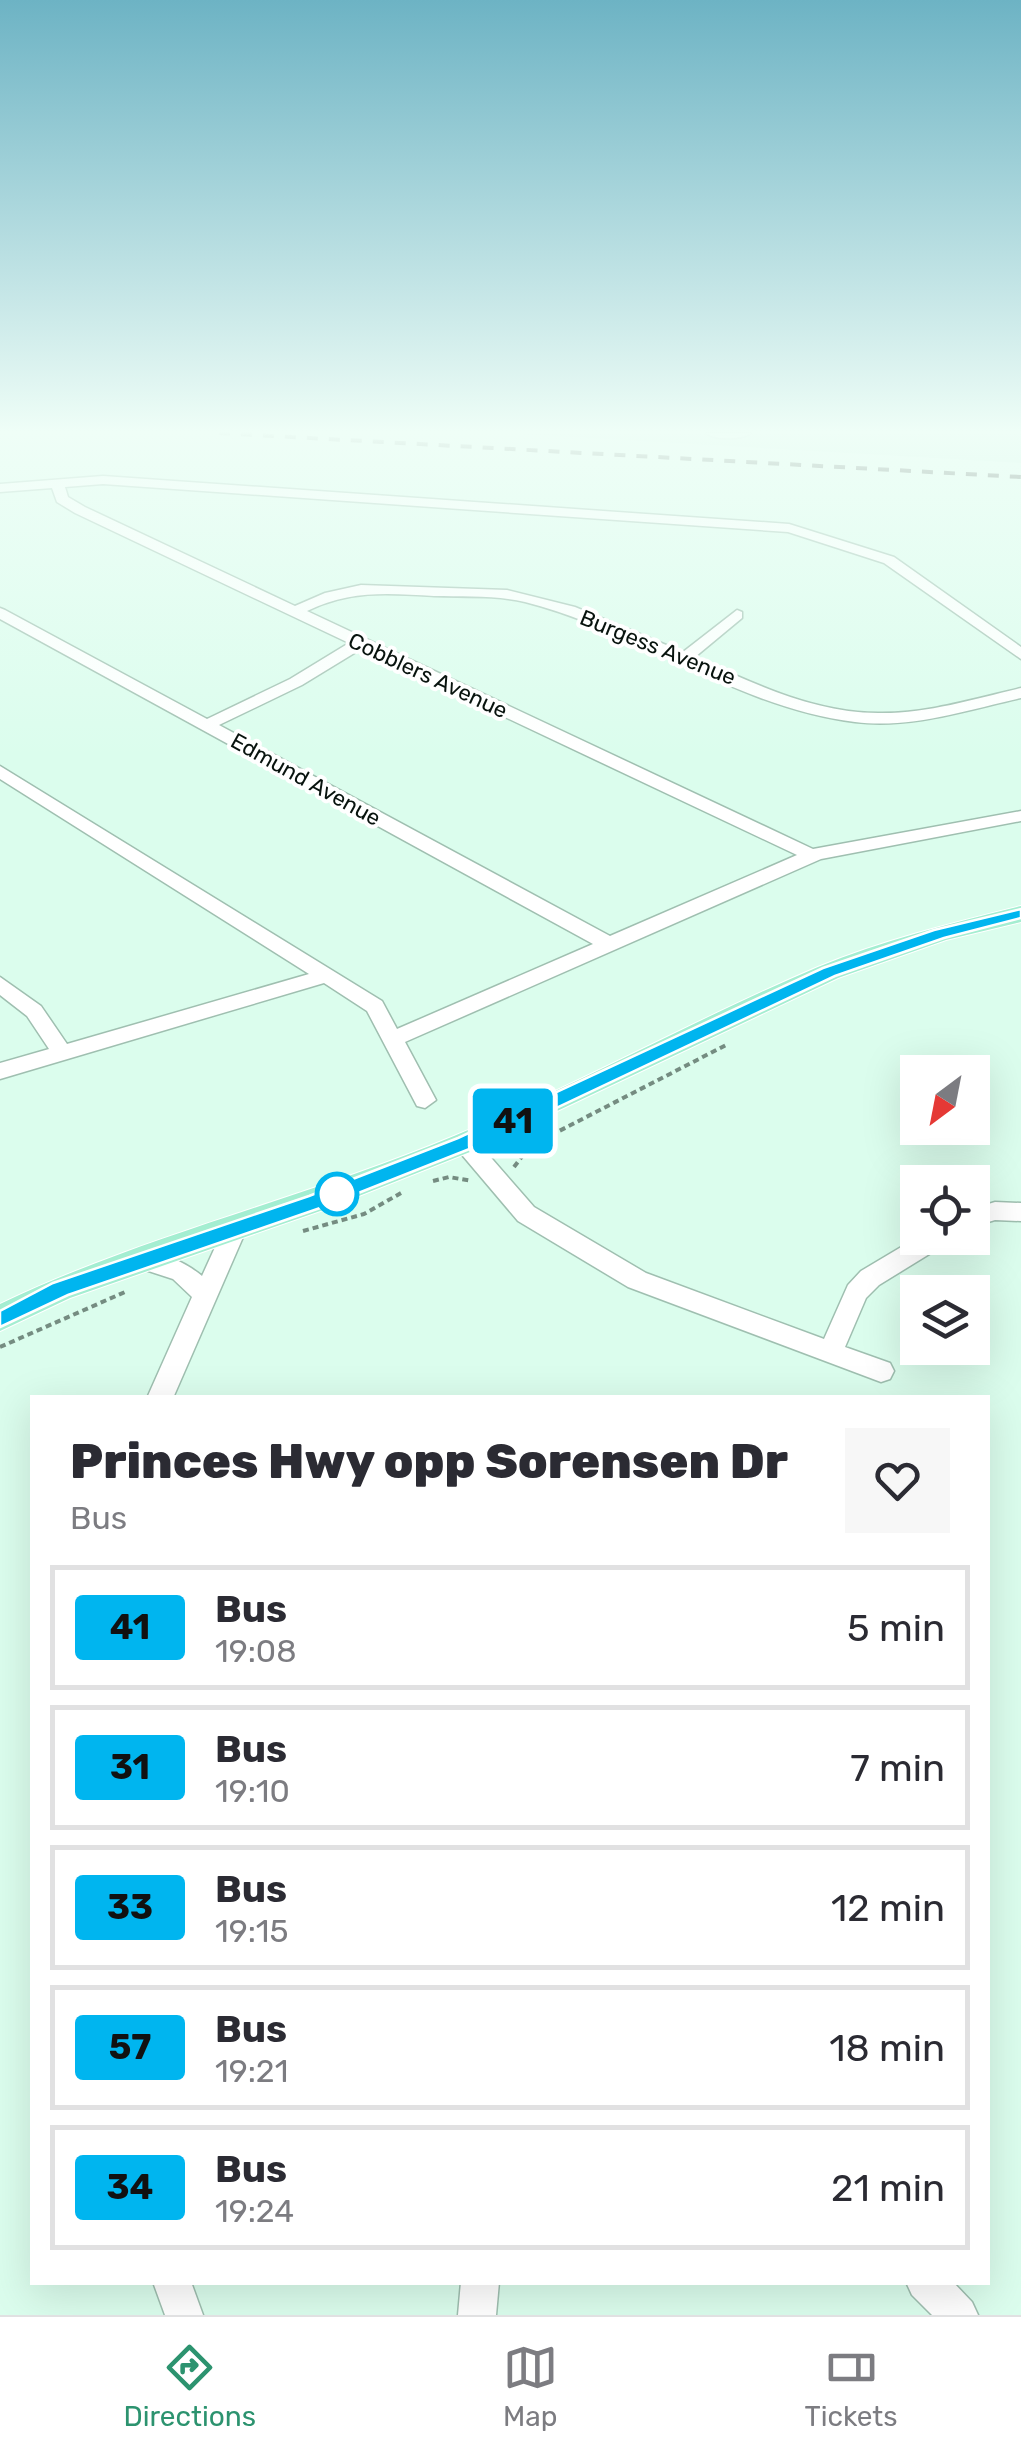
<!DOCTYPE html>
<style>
body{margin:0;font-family:Rubik,sans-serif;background:#f7f7f7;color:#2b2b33;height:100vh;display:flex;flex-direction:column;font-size:38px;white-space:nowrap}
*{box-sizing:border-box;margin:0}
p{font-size:32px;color:#7c7c81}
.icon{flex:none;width:55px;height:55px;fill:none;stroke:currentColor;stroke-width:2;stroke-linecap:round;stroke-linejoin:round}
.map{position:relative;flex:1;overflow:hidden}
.details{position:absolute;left:30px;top:1395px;width:960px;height:890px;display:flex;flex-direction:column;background:#fff;border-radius:0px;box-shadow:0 10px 40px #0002}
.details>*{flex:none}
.badge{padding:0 20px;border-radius:8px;font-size:35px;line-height:65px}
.needle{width:65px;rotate:212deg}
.controls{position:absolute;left:900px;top:1055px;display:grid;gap:20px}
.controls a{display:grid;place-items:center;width:90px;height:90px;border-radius:0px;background:#fff;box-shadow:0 10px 40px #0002;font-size:50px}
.map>.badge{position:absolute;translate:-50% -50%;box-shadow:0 0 0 5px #fff}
.round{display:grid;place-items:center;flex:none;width:105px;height:105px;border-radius:0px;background:#f7f7f7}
.overview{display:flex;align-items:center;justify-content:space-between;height:170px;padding:0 40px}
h1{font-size:48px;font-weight:800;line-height:75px}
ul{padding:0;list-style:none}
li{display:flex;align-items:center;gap:30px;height:125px;margin:0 20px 15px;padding:0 20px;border:5px solid #e1e1e2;border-radius:0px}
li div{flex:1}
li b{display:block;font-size:38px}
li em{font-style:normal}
li .badge{min-width:110px;font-weight:700;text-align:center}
.menu{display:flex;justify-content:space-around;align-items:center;height:140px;border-top:2px solid #e1e1e2;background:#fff;font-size:28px;color:#7c7c81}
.menu a{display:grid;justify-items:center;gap:5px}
.menu .selected{color:#2c936f}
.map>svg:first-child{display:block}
.built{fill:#c9f3e0}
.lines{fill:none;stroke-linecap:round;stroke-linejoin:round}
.minor-casing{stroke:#9fbfb0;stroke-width:3}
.major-casing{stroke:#fff;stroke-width:2}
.path{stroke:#758c81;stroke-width:4;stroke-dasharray:6 4;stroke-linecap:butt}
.minor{fill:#fff;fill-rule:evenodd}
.major{fill:#a4eed1;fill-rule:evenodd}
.rail{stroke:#1e2b25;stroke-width:4;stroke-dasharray:11 11;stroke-linecap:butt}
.line{fill:#00b5ef;stroke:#fff;stroke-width:2.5}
.stop-dot{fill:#fff;stroke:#00b5ef;stroke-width:5}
.labels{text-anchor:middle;stroke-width:8;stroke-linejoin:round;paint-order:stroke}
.far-street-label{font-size:22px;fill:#08130e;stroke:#fff}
</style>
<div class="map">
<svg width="1021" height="2315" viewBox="0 0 1021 2315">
<rect width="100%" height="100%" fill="#dbfded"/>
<path class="built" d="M503,433H1021V463Z"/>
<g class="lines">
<defs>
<path id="minor" d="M706,433H751C741,440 715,440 706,433Z
M103,476L789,524L894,557L1021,647V659L884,563L788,532L103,484L65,487L68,497L85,507L295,606L325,593L361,585L507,590L575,607L683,652L737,610L742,612V618L695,657C752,683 814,713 878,713C926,714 974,699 1021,688V698C967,710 911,729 855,722C738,708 639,631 525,602C496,595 464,597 434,596C388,593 349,590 307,611L813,849L1021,811V821L821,859L405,1042L436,1100L425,1108L417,1106L367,1011L324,983L0,1079V1063L49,1049L27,1016L0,995V977L41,1006L67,1044L309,974L0,779V766L382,1001L397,1029L593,944L0,619V608L5,610L207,719L290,679L349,643L75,513L57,502L52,488L0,492V484ZM361,649L797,855L610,936L219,725L302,685Z
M465,1135L473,1137L534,1207L646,1273L824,1339L848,1285L861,1271L918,1237L948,1238L944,1245L879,1285L866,1298L845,1347L890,1363L894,1371L890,1379L881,1382L628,1287L518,1221L457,1149L454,1143Z
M995,1202L1021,1203V1221L995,1220L972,1227V1209Z
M235,1219L243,1221L247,1228L173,1398H147L192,1297L173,1279L136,1267L132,1260L136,1253C155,1247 187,1263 202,1276L227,1221Z
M153,2282H191L203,2315H165Z
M461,2282H499L496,2315H458Z
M906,2282H953L972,2302L978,2315H932L912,2295Z"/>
<path id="major" d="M1021,906V922L946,940L838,978L475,1150L326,1209L70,1298L0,1331V1304C144,1235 306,1198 454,1136C578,1085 695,1019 818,967C883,940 953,923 1021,906Z"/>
</defs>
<use href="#minor" class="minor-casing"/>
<use href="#major" class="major-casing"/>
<path class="path" d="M514,1167L530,1146L728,1044
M433,1181L449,1177L472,1181
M303,1231L364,1214L401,1193
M0,1347L125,1292"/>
<use href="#minor" class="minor"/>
<use href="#major" class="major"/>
<path class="rail" d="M219,433L1021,477"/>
</g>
<linearGradient id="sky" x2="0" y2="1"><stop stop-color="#6db3c4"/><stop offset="0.57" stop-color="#effef7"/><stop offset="1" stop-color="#effef7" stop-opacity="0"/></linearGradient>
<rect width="1021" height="757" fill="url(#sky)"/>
<path class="line" d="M1021,909V918L944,938L835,976L472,1148L323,1207L68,1295L0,1327V1311L53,1283L309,1196L458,1138L823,968L934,930Z"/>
<circle class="stop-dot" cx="337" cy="1194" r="20"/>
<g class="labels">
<g class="far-street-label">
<text transform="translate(658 647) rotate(22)" y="8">Burgess Avenue</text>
<text transform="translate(428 675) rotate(25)" y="8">Cobblers Avenue</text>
<text transform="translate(306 779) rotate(29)" y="8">Edmund Avenue</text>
</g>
</g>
</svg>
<div class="controls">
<a><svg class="needle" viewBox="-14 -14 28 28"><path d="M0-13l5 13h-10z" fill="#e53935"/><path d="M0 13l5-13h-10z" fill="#7c7c81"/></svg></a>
<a><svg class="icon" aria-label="locate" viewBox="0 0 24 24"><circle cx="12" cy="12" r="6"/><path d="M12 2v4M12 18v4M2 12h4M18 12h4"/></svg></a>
<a><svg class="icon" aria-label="layers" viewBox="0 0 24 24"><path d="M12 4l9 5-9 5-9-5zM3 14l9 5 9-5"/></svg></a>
</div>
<b class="badge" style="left:513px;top:1121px;background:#00b5ef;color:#111">41</b>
<section class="details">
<div class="overview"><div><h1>Princes Hwy opp Sorensen Dr</h1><p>Bus</p></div><a class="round"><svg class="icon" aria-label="heart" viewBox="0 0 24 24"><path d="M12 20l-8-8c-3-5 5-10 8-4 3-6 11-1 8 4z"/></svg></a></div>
<ul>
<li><span class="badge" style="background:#00b5ef;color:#111">41</span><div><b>Bus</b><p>19:08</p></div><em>5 min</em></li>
<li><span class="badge" style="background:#00b5ef;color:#111">31</span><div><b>Bus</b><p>19:10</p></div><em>7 min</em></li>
<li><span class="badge" style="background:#00b5ef;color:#111">33</span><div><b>Bus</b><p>19:15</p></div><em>12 min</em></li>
<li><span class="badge" style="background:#00b5ef;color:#111">57</span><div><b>Bus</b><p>19:21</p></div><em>18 min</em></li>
<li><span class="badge" style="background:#00b5ef;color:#111">34</span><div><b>Bus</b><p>19:24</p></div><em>21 min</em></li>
</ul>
</section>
</div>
<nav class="menu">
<a class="selected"><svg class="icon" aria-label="directions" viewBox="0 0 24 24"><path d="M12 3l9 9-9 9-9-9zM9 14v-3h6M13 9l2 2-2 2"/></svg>Directions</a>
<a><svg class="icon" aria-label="map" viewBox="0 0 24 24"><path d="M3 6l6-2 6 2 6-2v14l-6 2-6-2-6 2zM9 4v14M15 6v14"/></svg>Map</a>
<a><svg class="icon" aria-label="tickets" viewBox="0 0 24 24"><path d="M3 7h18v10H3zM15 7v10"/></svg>Tickets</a>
</nav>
